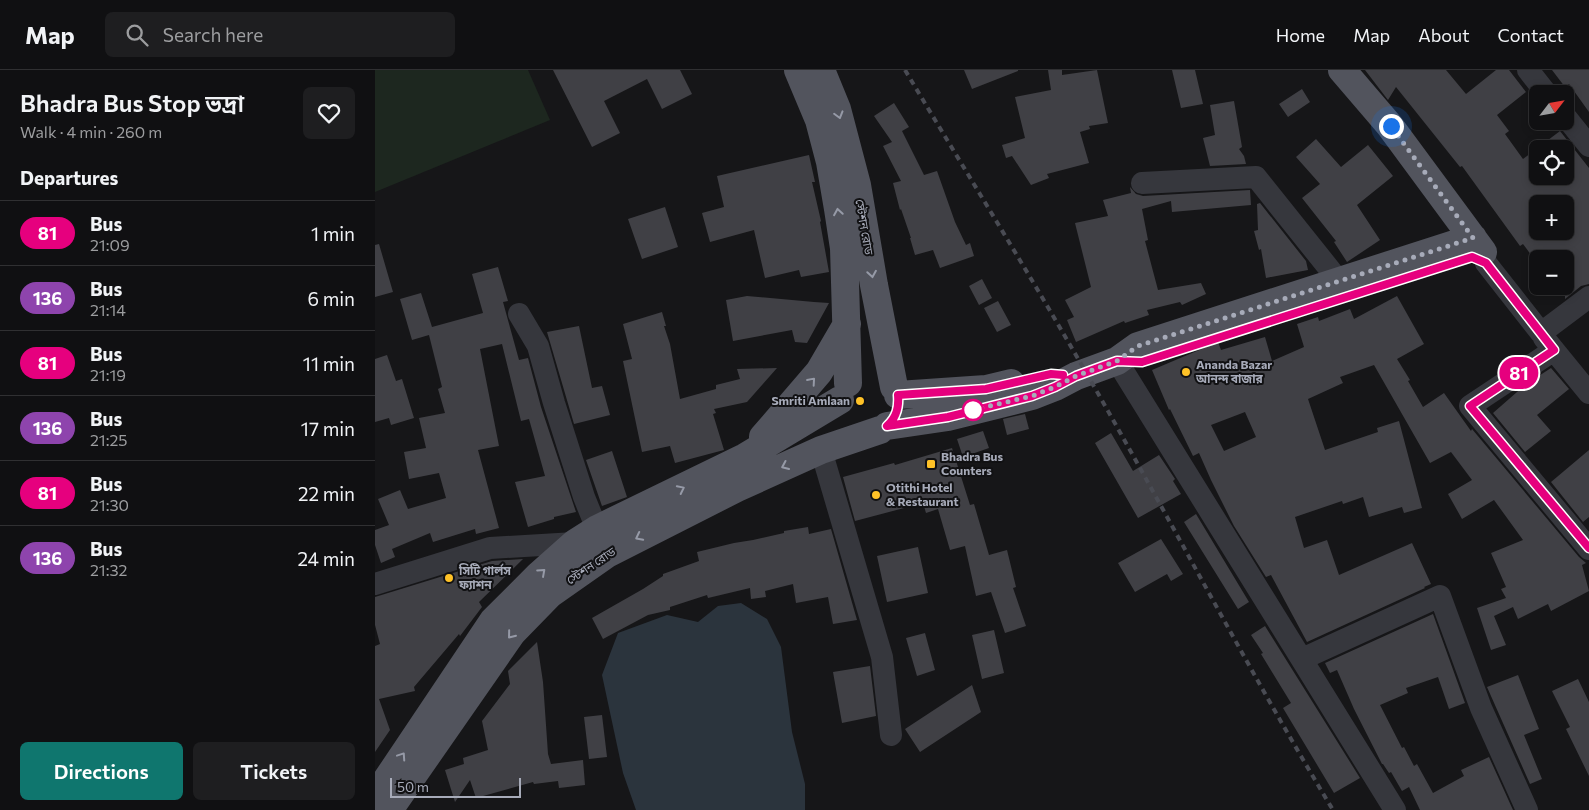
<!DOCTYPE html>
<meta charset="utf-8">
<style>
body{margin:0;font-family:Commissioner,"Noto Sans Bengali",sans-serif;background:#1e1e20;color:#f1f3f6;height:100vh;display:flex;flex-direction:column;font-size:19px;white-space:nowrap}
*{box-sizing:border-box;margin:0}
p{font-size:16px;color:#9c9d9f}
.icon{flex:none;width:28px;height:28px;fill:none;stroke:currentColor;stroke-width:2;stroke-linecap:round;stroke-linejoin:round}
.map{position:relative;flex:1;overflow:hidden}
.sheet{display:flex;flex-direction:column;background:#101012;width:375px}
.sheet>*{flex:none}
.badge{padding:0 10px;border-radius:16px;font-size:18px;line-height:32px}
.needle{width:32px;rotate:59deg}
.controls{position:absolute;left:1154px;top:15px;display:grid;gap:10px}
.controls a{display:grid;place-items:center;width:45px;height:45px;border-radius:8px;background:#101012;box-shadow:0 2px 8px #0003,0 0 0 1px #303032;font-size:25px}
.scale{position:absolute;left:15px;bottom:12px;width:131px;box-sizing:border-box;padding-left:5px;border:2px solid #a7abb9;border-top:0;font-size:14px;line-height:18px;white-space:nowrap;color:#a7abb9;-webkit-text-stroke:4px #111113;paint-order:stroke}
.you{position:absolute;width:25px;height:25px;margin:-12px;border:4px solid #fff;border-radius:50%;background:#1a73e8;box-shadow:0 0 0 8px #1a73e833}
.map>.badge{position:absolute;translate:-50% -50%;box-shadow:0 0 0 2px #fff}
h2{padding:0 20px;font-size:19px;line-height:45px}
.round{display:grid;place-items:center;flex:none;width:52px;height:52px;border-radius:8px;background:#1e1e20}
.overview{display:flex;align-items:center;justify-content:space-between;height:85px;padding:0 20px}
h1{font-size:24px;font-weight:600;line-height:38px}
.cta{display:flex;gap:10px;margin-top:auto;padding:10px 20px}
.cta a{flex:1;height:58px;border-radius:8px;background:#0f766e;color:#fff;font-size:20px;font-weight:600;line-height:58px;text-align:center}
.cta a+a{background:#1e1e20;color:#f1f3f6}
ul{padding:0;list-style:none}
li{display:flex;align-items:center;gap:15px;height:65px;padding:0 20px;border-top:1px solid #303032}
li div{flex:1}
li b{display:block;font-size:19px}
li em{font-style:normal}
li .badge{min-width:55px;font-weight:700;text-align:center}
header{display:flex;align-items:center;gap:30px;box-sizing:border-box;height:70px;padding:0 25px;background:#101012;border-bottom:1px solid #303032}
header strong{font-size:24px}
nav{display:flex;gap:28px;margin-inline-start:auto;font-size:18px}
.search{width:350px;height:45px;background:#1e1e20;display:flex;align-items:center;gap:12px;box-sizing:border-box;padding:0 18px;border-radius:8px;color:#9c9d9f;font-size:19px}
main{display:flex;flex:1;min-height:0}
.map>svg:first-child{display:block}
.green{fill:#1d271f}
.water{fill:#2b343d}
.building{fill:#404045;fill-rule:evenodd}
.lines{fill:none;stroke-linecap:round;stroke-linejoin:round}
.minor{stroke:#36373d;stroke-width:22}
.major{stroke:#52545d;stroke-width:28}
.rail{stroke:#494b53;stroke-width:4;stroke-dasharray:6 5;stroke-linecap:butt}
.oneway{stroke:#969aa7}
.line-casing{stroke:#fff;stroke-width:11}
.line{stroke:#e6007e;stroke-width:8}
.walk{stroke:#a7abb9;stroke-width:5;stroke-dasharray:0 9}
.poi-dot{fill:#ffc227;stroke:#111113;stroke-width:2}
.stop-dot{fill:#fff;stroke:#e6007e;stroke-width:2.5}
.labels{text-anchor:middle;stroke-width:4;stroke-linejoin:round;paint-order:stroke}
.street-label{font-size:12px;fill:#a7abb9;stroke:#111113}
.poi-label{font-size:12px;font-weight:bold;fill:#a7abb9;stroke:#111113;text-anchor:start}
</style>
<header>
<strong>Map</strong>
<div class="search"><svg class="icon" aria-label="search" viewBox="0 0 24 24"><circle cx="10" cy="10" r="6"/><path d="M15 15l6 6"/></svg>Search here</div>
<nav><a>Home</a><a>Map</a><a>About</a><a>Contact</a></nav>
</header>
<main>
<section class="sheet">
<div class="overview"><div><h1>Bhadra Bus Stop ভদ্রা</h1><p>Walk · 4 min · 260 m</p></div><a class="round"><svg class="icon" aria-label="heart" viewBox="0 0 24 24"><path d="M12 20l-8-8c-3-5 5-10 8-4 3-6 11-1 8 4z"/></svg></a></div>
<h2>Departures</h2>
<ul>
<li><span class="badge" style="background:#e6007e;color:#fff">81</span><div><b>Bus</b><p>21:09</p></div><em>1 min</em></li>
<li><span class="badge" style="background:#8e44ad;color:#fff">136</span><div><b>Bus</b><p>21:14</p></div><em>6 min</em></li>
<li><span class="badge" style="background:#e6007e;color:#fff">81</span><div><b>Bus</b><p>21:19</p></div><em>11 min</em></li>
<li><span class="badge" style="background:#8e44ad;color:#fff">136</span><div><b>Bus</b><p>21:25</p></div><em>17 min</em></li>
<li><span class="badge" style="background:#e6007e;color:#fff">81</span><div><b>Bus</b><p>21:30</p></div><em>22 min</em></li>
<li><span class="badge" style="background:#8e44ad;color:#fff">136</span><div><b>Bus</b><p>21:32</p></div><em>24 min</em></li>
</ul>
<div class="cta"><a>Directions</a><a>Tickets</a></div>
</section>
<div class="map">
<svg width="1214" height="740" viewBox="0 0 1214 740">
<rect width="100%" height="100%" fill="#161618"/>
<path class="green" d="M0,0H153L175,50L0,122Z"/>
<path class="water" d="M366,533L392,549L406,577L417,662L430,714V740H261L248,703L227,605L243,563L292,545L323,552L343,536Z"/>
<path class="building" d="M178,0H305L317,24L287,39L272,9L229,31L245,63L217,77Z
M589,0H643V1L597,19Z
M673,0H687V5L722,0L733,53L714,56L715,59L705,62L714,93L672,104L674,108L656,115L637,86L631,88L627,75L650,68L640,27L676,20Z
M797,0H820L828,34L806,38Z
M990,0H1071L1091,24L1121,0H1134L1151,22L1122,45L1134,61L1130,64L1148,89L1185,61L1214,98V214L1206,216L1190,229V189H1159L1148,174L1145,176L1087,96L1085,97L1021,17L1013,30ZM1162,79H1190V106H1162ZM1162,134H1190V161H1162Z
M1177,0H1214V42L1194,14L1190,17Z
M927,19L935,32L913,47L904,34Z
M859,31L867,77L864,79L869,86L871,94L835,96L828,68L840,65L835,35Z
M519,33L534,57L527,61L549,105L562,101L580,152L591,175L595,173L599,186L565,198L558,180L540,185L535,168H536L526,139L525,140L518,113L526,111L508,76L517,72L499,46Z
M941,69L966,97L993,75L1018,106L982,135L1005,170L972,192L959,172L961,171L927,128L945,114L921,87Z
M434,85L440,112H437L446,151L445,152L454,202L426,207L424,200L390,208L379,160L335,172L327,143L349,137L342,106Z
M755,117L761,124L768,126L875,120L876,135L797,142L796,131L767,139L773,170L770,171L783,220L826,213L831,224L807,235L805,232L772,240L774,245L750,253L749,251L701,272L692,250L699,247L690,230L716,217L700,153L733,146L728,130L756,123Z
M885,133L931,191L933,200L891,208L886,179L884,180L879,161L883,160L882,134Z
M290,137L303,177L267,189L253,149Z
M4,174L18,222L0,227V175Z
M123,197L133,231L128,232L144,290L153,288L166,337L201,442L179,447V449L153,457L140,412L170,406L154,349L146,351L127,274L105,279L124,376L103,380L124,458L101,464L100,459L58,472L55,463L17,479L20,487L6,493L0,475V460L14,455L3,429L25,420L33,439L71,428L64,403L34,409L29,382L51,378L44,348L70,343L63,319L67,317L54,265L37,270L25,229L46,223L57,257L108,243L97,204Z
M607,209L617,228L604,235L594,216Z
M372,226L439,232L454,233L432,273L420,272L417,260L358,271L351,230Z
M1022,226L1049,274L1022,289L1035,310L1033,311L1048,337L1069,323L1096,361L1097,359L1204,487L1211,493L1207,495L1214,521L1176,541L1173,534L1143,549L1138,537L1119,546L1131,575L1116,580L1102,538L1131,528L1126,519L1131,517L1116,483L1148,470L1119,430L1087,449L1073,424L1097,410L1076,382L1055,393L999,295L965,307L968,313L933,329L950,380L1003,362L1002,358L1024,351L1047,438L1029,443L1027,437L994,447L988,427L968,434L967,431L920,447L929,478L952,470L964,505L1037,473L1056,514L1049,517L1050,518L932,572L896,505L891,507L859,456L836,410L824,383L818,386L795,339L794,340L777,300L843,272L846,280L890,267L897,291L929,277L922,254L943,247L944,251L975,239L979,249ZM870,342L881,367L849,381L836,355Z
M623,231L636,255L622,262L609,238Z
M287,242L291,256H289L295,274L305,329L341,319V315L365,309L362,299L402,298L372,332L339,339L341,343L338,344L349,380L300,393L295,376L267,382L248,291L257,289L248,254Z
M204,256L217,318L227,316L235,345L199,354L172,262Z
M12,285L21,311L27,309L39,348L16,355L14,348L0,352V289Z
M1176,298L1194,319L1162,345L1176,361L1150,382L1118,343L1150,315Z
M650,344L654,359L632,365L628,349Z
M608,361L614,378L588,387L582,369Z
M736,363L758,401L784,385L800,409L798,411L806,424L763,448L720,373Z
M577,378L595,435L599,434L614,485L632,480L641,517L638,518L651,556L630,563L616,522L601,526L590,476L575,480L563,439L551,443L548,433L480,451L468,407L519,393L520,395Z
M1214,380V447L1208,452L1176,412Z
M237,381L252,427L227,436L211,390Z
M821,444L874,532L863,539L809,452Z
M433,457L434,464L456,459L482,550L458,554L453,527L421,533L418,514L390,521L391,527L376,529L375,518L333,528L332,525L295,537V540L273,545L228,569L217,548L268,519L288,506V504L324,491L322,482L359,473L378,470L409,463V461Z
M786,469L808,504L796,511L792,504L760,522L743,493Z
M543,477L553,523L512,532L502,486Z
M148,489L104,532L107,537L85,566L84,564L39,617L40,621L4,629L15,660L0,682V576L5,574L0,555V527L117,491Z
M1058,544L1090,633L1074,639L1063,607L1031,618L1033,623L1005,635L1027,678L1029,677L1039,696L1042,694L1058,723L1089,706L1086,700L1114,687L1138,740H1045L1034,717L1027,721L1016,702L1014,703L1008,694H1007L979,639L962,600L955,603L950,593Z
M890,556L985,708L959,723L908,638L916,633L886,584L888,583L876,565Z
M619,560L629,603L607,609L597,565Z
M550,563L560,600L542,606L531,568Z
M162,572L168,612L173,684L176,694L208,690L210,715L184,718L183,711L159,714L158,712L101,728L95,710L80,732L70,700L89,694L88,688L113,680L107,651L135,614L133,601Z
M495,596L501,646L467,653L458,602Z
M1143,605L1164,659L1149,665L1167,709L1155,714L1112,617Z
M1203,609L1214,632V706L1191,659L1195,657L1177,621Z
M597,615L606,642L545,682L530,659Z
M227,645L232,687L214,689L209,647Z"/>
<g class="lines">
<path class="minor" d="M1153,0L1172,24
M1190,46L1214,76
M767,113L881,107L964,211
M1109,183L1111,193L1166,263L1214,227
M144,244L163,276L179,333L209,427L228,474
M1169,268L1214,323
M1179,280L1095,336L1214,479
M742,291L1020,740
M446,380L507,587L516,665
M0,514L115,478L200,473
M927,589L1065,526L1106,638L1152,740"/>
<path class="major" d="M423,0L444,50L455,92L463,139L469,178L473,313
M446,0L462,39L482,115L499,215L519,317
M967,0L1015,56L1108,182
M523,325L611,319L636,313
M512,356L573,347L657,326L680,317L701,306L742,291L763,276L1098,168
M388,367L444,302L472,254
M0,727L118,551L164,505L200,473L222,459L370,387L465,330
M14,740L137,563L175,524L232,484L362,418L446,380L505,360"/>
<path class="rail" d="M530,0C591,102 654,203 713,306C796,450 872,598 958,740"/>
</g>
<defs><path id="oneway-chevron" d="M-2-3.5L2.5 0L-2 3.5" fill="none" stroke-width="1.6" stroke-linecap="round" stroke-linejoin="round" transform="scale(1.25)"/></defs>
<g class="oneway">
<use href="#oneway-chevron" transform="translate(464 45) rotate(74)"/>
<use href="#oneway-chevron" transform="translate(463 142) rotate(-99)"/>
<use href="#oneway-chevron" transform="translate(497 204) rotate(81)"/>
<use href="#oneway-chevron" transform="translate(437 311) rotate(-49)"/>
<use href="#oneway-chevron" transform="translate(410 396) rotate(156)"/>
<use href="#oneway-chevron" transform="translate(306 419) rotate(-26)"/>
<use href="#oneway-chevron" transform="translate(264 467) rotate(153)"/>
<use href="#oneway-chevron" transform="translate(167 502) rotate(-42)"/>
<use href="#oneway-chevron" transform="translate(136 565) rotate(129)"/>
<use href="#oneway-chevron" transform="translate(27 686) rotate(-56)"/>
</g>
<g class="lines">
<defs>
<path id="line" d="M688,305L676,304L611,319L523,325C524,337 522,347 512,356L573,347L657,326L680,317L701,306L742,291L767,292L1097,187L1111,193L1179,280L1095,336L1214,478"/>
</defs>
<use href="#line" class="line-casing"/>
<use href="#line" class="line"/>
<path class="walk" d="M598,340L657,326L680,317L701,306L742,291L763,276L1098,168L1016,56"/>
</g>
<g class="poi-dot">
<circle cx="811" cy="302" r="5"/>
<circle cx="485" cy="331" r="5"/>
<rect x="551" y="389" width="10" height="10" rx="2.5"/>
<circle cx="501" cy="425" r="5"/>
<circle cx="74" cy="508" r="5"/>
</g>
<circle class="stop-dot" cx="598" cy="340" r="10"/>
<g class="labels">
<g class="street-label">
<text transform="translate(489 157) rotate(80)" y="4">স্টেশন রোড</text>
<text transform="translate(216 496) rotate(-34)" y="4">স্টেশন রোড</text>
</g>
<g class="poi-label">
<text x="821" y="299">Ananda Bazar<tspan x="821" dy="14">আনন্দ বাজার</tspan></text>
<text x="475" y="335" text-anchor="end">Smriti Amlaan</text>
<text x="566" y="391">Bhadra Bus<tspan x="566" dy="14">Counters</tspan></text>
<text x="511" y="422">Otithi Hotel<tspan x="511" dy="14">&amp; Restaurant</tspan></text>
<text x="84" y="505">সিটি গার্লস<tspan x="84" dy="14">ফ্যাশন</tspan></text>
</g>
</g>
</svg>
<div class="controls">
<a><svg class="needle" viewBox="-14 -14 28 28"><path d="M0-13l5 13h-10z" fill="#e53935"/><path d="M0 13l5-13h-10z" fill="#9c9d9f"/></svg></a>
<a><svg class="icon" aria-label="locate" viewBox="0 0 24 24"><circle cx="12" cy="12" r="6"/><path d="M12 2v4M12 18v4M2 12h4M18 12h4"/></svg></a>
<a>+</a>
<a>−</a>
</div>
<div class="scale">50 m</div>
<div class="you" style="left:1016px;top:56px"></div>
<b class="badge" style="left:1144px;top:303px;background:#e6007e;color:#fff">81</b>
</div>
</main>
